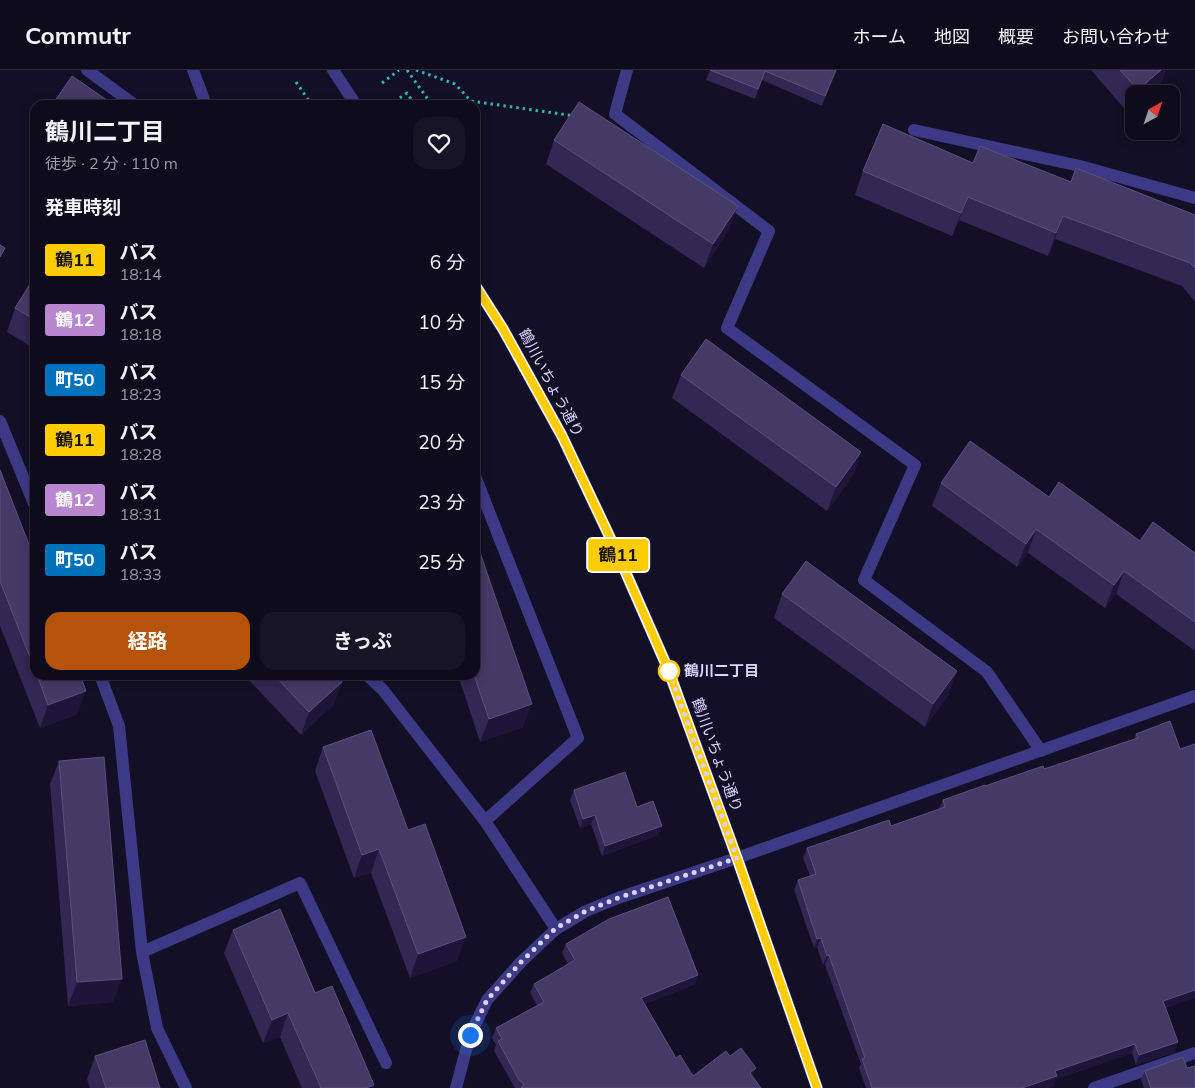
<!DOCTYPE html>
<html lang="ja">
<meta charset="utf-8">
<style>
body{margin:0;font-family:Mulish,"Noto Sans JP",sans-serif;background:#171425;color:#f1f3f6;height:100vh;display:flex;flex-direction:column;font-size:19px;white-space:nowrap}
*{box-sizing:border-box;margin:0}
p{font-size:16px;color:#9b9ba3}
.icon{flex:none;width:28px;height:28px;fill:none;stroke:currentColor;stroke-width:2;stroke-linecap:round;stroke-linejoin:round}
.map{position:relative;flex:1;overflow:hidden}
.side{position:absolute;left:30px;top:30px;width:450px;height:580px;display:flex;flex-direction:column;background:#0e0b1c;border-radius:15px;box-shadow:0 2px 12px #0003,0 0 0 1px #2e2b3b}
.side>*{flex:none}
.badge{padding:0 10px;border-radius:4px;font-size:18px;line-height:32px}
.needle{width:32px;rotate:40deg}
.fabs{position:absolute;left:1125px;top:15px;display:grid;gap:10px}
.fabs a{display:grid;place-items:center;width:55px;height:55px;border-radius:10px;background:#0e0b1c;box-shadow:0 2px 12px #0003,0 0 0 1px #2e2b3b;font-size:25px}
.you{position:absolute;width:25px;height:25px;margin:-12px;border:4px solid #fff;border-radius:50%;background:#1a73e8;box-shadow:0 0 0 8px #1a73e833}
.map>.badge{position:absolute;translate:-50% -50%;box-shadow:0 0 0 2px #fff}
h2{padding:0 15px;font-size:19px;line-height:45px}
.round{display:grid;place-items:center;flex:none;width:52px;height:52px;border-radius:15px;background:#171425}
.head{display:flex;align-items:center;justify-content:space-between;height:85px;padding:0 15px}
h1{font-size:24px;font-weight:700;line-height:38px}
.action{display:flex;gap:10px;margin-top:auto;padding:10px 15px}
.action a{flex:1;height:58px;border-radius:15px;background:#b45309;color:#fff;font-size:20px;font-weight:700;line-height:58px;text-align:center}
.action a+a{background:#171425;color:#f1f3f6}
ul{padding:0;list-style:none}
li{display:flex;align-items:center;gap:15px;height:60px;padding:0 15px}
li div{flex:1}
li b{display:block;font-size:19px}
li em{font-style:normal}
li .badge{min-width:55px;font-weight:700;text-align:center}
header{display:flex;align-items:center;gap:30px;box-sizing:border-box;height:70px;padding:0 25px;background:#0e0b1c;border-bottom:1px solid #2e2b3b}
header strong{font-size:24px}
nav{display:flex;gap:28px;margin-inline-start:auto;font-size:18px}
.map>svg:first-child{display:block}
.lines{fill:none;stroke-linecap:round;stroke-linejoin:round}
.path{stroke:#2fb8b0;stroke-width:3;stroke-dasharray:2.5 4;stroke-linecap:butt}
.service{stroke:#3d3a85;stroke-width:12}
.minor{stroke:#3d3a85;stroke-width:12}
.tertiary{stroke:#3d3a85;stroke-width:12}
.wall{fill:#312854}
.shaded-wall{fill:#1d163a}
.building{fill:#433a66;stroke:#5a527e}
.line-casing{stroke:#fff;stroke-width:11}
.line{stroke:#fc0;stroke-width:8}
.walk{stroke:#d9d4ff;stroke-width:5;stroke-dasharray:0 9}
.stop-dot{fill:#fff;stroke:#fc0;stroke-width:2.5}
.labels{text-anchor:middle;stroke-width:4;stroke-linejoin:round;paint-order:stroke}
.street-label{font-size:15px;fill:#d9d4ff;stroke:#130f26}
.stop-label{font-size:15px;font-weight:bold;fill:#d9d4ff;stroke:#130f26;text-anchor:start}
</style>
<header>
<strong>Commutr</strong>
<nav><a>ホーム</a><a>地図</a><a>概要</a><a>お問い合わせ</a></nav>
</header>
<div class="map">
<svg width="1195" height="1018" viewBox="0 0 1195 1018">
<rect width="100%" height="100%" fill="#130f26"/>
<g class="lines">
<path class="path" d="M407,0L432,35
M416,0L455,14L471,31L575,46
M296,12L312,35
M382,13L399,0
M389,35L407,23L415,35"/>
<path class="service" d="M87,0L135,35
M193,0L206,35
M627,0L615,44L769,161L727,258L915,395L864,510L987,602L1041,681
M914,60L1080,96L1195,128
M0,351L35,436
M475,406L578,668L485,751
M100,605L119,656L142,882L157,958L186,1018
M367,605L383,620L485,751L556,859
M142,882L300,813L386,993"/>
<path class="minor" d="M456,1018L470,965L487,930L521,892L556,859L586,841L618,828L737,788L1195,626
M1094,1018L1195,983"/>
<path class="tertiary" d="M333,0L356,35
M475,215L503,259L562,366L615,478L668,599L737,788L817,1018"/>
</g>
<path class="wall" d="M710,0H837L822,36L762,10L755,29L706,10Z
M1091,0H1166L1160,16L1152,24H1134V40L1129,44Z
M554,70L729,159L704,198L546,94Z
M973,93L1070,112L1076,98L1195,145V232L1182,216L1055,169L1048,186L959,150L952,166L855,125L863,101Z
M35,206V279L7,262L15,238Z
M681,305L861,382L853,405L827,441L672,328Z
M0,400L35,490V605H80L77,644L40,658L0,556Z
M941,413L1049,427L1140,471L1195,483V581L1116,524L1105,538L1028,483L1017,497L932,436Z
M782,524L949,624L925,657L774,548Z
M244,605H336L342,612L333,635L301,665Z
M458,605H475L523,657L480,672Z
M1170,651L1166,938L1178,972L1174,982L1136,995L1132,983L1056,1009L1054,1016L1048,1018H866L859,998L861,994L825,895H823L817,877L814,878L794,820L798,810L810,806L803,788L807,778L891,756L939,739L943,730L1044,699L1134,669L1136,664Z
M323,677L408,760L457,891L410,908L371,803L354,808L315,701Z
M59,691L113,932L68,936L50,714Z
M574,720L637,737L662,756L658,765L602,786L591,754L580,758L570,730Z
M233,860L315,923L374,1015L373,1018H302L280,967L263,973L224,883Z
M566,874L698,905L695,914L645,934L676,988L693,1006L730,986L753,1007L761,1018H515L494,981L496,975L492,968L496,958L537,935L530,923L534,914L568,894L562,883Z
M95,986L160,1018H90L87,1009Z
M1145,1001L1195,1018H1144L1141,1010Z"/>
<path class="shaded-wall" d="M836,0H837L822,36L825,26Z
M1161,0H1166L1160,16L1152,24H1136L1138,20Z
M1134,31V40L1129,44Z
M968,127L959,150L952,166L961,143Z
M738,136L729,159L704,198L713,174Z
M1063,146L1055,169L1048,186L1056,163Z
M861,382L853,405L827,441L836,417Z
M1036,459L1028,483L1017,497L1026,474Z
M1124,501L1116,524L1105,538L1114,515Z
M957,601L949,624L925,657L933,634Z
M342,612L333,635L301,665L309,642Z
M86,621L77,644L40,658L48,635Z
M532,634L523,657L480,672L489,649Z
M595,745L591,754L580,758L583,749Z
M662,756L658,765L602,786L605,776Z
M379,779L371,803L354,808L362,785Z
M466,867L457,891L410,908L418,884Z
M821,868L817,877L814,878L817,869Z
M829,885L825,895H823L827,886Z
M698,905L695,914L637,937L641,928Z
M122,909L113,932L68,936L77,912Z
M1195,920V928L1160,940L1163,931Z
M288,943L280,967L263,973L272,950Z
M1178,972L1174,982L1136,995L1139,985Z
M1135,974L1132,983L1056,1009L1054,1016L1048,1018H1022L1055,1001Z
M756,998L752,1008L750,1003Z
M374,1015L373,1018H366Z"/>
<path class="building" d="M710,0H836L825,26L765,1L758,19Z
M1120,0H1161L1138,20Z
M72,6L114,35H52Z
M579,32L738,136L713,174L554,70Z
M883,54L973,93L980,76L1071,112L1076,98L1195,145V198L1190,193L1063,146L1056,163L968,127L961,143L863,101Z
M0,175L5,178L0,187Z
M35,206V250L15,238Z
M706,269L861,382L836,417L681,305Z
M970,371L1049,427L1059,412L1140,471L1153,452L1195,483V552L1124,501L1114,515L1036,459L1026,474L941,413Z
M0,400L35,490V600L0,511Z
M475,468L532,634L489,649L474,605H475Z
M806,491L957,601L933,634L782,524Z
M37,605H80L86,621L48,635Z
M274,605H336L342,612L309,642Z
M1170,651L1180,679L1195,674V920L1163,931L1178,972L1139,985L1135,974L1055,1001L1057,1006L1022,1018H872L862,989L865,988L829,885L827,886L821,868L817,869L798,810L816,804L807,778L889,750L891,756L945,737L943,730L985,715V716L1043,696L1044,699L1138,668L1136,664Z
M371,660L408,760L425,754L466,867L418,884L379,779L362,785L323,677Z
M104,687L122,909L77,912L59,691Z
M625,702L637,737L653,731L662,756L605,776L595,745L583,749L574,720Z
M668,827L698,905L641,928L676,988L680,985L693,1006L726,981L730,986L741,978L756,998L750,1003L761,1018H521L524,1014L519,1010L498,971L502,969L496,958L544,932L534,914L575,890L566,874L609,849Z
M280,839L315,923L332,916L374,1015L366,1018H321L288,943L272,950L233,860Z
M145,970L160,1018H106L95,986Z
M1183,987L1187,998L1195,996V1018H1151L1145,1001Z"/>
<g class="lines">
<defs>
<path id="line" d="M475,215L503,259L562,366L615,478L668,599L737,788L817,1018"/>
</defs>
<use href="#line" class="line-casing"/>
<use href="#line" class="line"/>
<path class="walk" d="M470,965L487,930L521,892L556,858L586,841L618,828L737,788L668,599L669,601"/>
</g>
<circle class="stop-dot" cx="669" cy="601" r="10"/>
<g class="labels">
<g class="street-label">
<text transform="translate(551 313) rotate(62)" y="5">鶴川いちょう通り</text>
<text transform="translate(717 685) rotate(70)" y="5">鶴川いちょう通り</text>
</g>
<g class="stop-label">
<text x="684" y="606">鶴川二丁目</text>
</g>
</g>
</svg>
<div class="fabs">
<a><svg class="needle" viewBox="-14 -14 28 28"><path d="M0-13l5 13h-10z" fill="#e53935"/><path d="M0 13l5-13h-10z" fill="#9b9ba3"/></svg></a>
</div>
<div class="you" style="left:470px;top:965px"></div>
<b class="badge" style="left:618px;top:485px;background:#fc0;color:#111">鶴11</b>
<section class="side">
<div class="head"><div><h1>鶴川二丁目</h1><p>徒歩 · 2 分 · 110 m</p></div><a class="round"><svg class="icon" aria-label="heart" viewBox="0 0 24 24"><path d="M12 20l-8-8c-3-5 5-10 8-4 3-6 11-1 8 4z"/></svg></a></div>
<h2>発車時刻</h2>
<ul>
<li><span class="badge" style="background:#fc0;color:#111">鶴11</span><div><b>バス</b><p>18:14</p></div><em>6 分</em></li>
<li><span class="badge" style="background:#b987cf;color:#fff">鶴12</span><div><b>バス</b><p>18:18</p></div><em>10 分</em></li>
<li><span class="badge" style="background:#0072bc;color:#fff">町50</span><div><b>バス</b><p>18:23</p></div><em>15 分</em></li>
<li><span class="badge" style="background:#fc0;color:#111">鶴11</span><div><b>バス</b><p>18:28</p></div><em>20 分</em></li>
<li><span class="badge" style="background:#b987cf;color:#fff">鶴12</span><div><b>バス</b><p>18:31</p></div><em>23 分</em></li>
<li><span class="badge" style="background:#0072bc;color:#fff">町50</span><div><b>バス</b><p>18:33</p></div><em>25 分</em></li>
</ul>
<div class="action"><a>経路</a><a>きっぷ</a></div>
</section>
</div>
